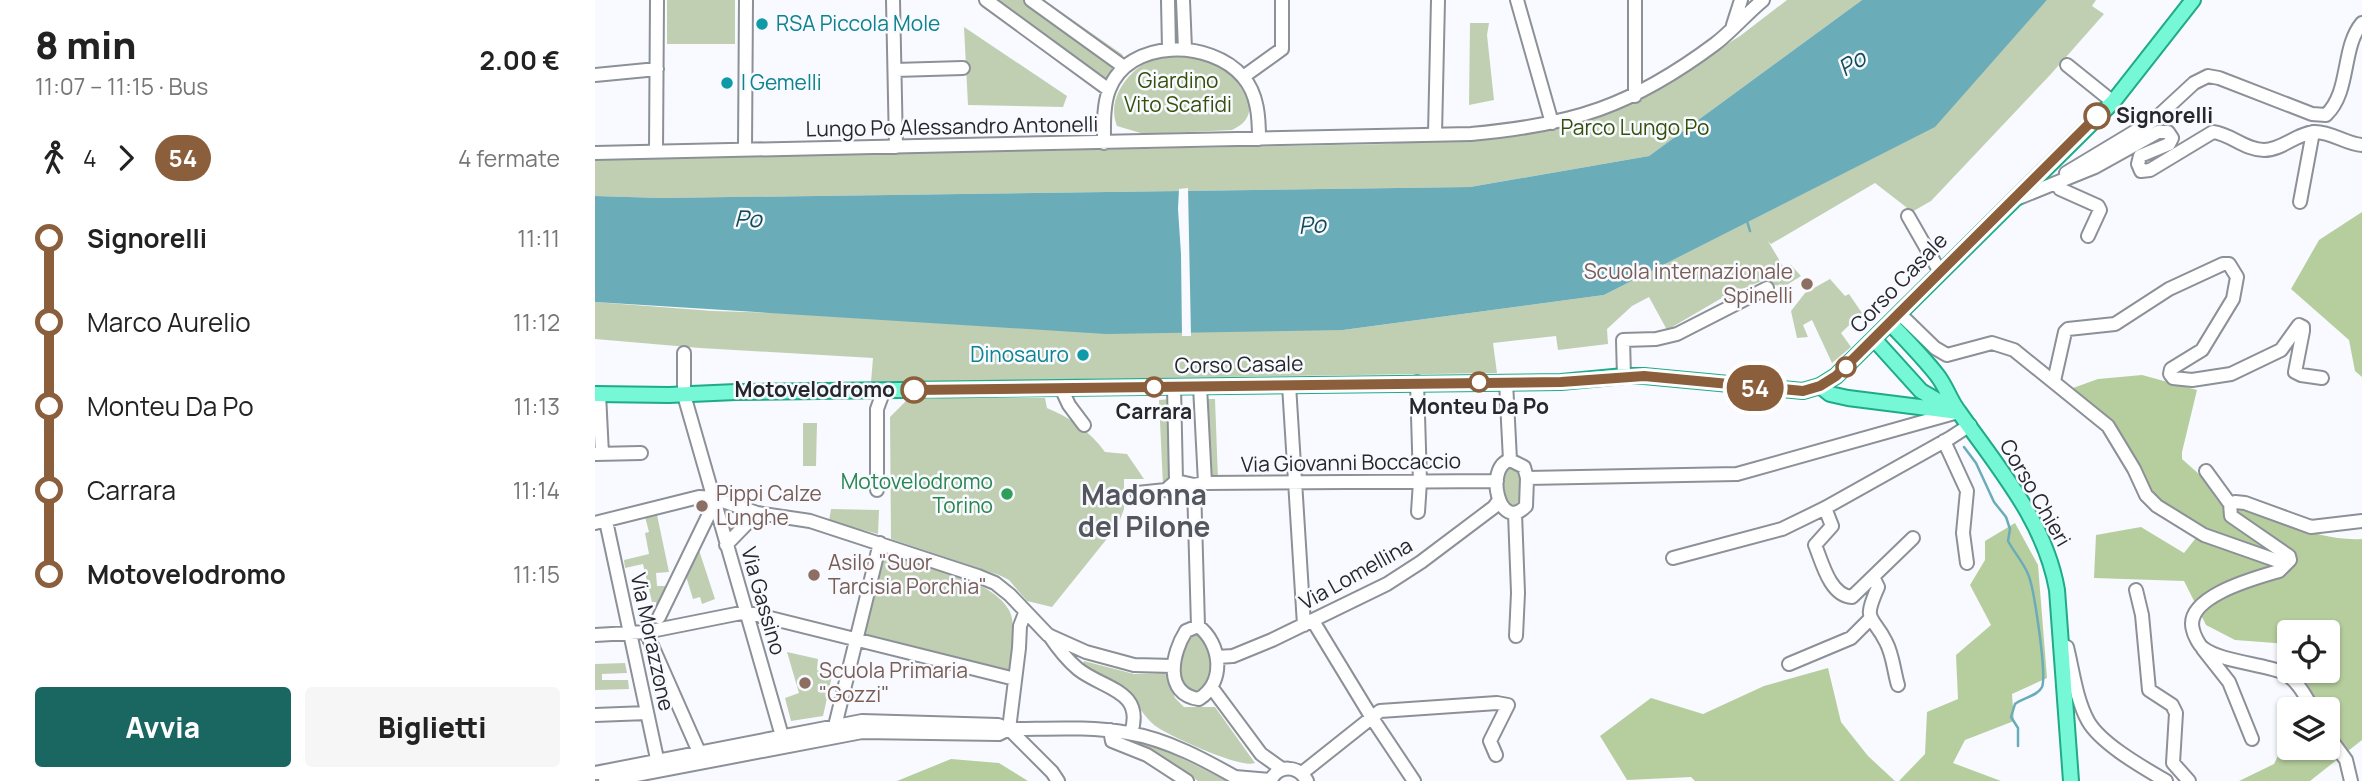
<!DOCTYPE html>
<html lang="it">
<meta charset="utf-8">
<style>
body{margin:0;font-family:Manrope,sans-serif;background:#f6f6f6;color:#222;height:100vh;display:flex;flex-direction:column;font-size:26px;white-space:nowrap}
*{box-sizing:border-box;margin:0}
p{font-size:23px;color:#767676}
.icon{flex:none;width:38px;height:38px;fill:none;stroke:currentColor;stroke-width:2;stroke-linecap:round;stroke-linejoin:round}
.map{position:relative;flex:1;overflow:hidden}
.side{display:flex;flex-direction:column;background:#fff;width:595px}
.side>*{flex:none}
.badge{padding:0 14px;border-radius:23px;font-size:24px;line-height:46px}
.fabs{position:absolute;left:1682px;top:620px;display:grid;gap:14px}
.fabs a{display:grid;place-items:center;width:63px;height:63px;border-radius:7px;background:#fff;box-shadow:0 2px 5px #0004;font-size:35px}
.map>.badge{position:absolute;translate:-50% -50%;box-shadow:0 0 0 4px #fff}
.legs{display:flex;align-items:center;gap:10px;height:77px;padding:0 35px;font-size:23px}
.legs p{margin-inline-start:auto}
.headline{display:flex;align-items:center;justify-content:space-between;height:119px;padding:0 35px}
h1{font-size:38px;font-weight:800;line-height:52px}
.button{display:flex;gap:14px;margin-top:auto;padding:14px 35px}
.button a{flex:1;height:80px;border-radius:7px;background:#1a6762;color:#fff;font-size:28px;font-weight:800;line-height:80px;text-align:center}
.button a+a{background:#f6f6f6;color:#222}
ul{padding:0 35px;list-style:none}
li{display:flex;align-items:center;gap:24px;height:84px;font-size:26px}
li i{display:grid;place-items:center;width:10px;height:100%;margin:0 9px;background:currentColor}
li i::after{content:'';width:18px;height:18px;margin:-9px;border:5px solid;border-radius:50%;background:#fff}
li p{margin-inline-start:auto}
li:first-child i{background:linear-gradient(#0000 50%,currentColor 0)}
li:last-child i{background:linear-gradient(currentColor 50%,#0000 0)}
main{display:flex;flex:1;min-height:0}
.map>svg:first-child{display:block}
.green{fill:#c0cfb2}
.forest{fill:#b6ce9e}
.water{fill:#6bacb9}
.pier{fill:#f8faff}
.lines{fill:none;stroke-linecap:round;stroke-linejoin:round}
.stream{stroke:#6bacb9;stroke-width:2.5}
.minor-casing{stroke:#8c9097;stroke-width:16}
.major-casing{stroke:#1faa88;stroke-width:18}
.minor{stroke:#fff;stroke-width:12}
.major{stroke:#76f7d6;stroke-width:14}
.line-1-casing{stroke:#fff;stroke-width:16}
.line-1{stroke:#8b5e3c;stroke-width:10}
.culture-dot{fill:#0f9aa8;stroke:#f8faff;stroke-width:2.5}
.stop-1-dot{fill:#fff;stroke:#8b5e3c;stroke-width:3.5}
.education-dot{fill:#8d6e63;stroke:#f8faff;stroke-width:2.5}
.leisure-dot{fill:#2e9e5b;stroke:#f8faff;stroke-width:2.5}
.labels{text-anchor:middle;stroke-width:5;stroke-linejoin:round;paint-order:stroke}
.culture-label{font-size:21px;fill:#0d838f;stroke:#f8faff;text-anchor:start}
.park-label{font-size:21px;fill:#344f08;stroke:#f8faff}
.stop-label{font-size:21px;font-weight:bold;fill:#26272a;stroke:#f8faff}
.street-label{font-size:21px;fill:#26272a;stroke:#f8faff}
.education-label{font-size:21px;fill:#785e54;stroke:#f8faff;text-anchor:start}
.leisure-label{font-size:21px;fill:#27864d;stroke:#f8faff;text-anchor:end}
.water-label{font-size:23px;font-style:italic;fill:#124c56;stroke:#f8faff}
.district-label{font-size:28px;font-weight:bold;fill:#53575d;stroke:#f8faff}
</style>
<main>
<section class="side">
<div class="headline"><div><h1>8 min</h1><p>11:07 – 11:15 · Bus</p></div><b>2.00 €</b></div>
<div class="legs"><svg class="icon" aria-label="walk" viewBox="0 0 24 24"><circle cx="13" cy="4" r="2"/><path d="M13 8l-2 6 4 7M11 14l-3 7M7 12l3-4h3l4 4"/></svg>4<svg class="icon" aria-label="forward" viewBox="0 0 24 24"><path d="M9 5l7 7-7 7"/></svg><b class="badge" style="background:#8b5e3c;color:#fff">54</b><p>4 fermate</p></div>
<ul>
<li><i style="color:#8b5e3c"></i><b>Signorelli</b><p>11:11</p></li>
<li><i style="color:#8b5e3c"></i><span>Marco Aurelio</span><p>11:12</p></li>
<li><i style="color:#8b5e3c"></i><span>Monteu Da Po</span><p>11:13</p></li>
<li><i style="color:#8b5e3c"></i><span>Carrara</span><p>11:14</p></li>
<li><i style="color:#8b5e3c"></i><b>Motovelodromo</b><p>11:15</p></li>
</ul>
<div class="button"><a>Avvia</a><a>Biglietti</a></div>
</section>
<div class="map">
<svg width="1767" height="781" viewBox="0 0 1767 781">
<rect width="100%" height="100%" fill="#f8faff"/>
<path class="green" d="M72,0H140V44H72Z
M390,0H449L528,55L506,87Z
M1192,0H1267L1054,156L875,187L66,198L0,196V159L792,144L906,131L1001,116L1048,97L1145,36Z
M1452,0H1501L1497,6L1509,14L1456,74L1336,201L1315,213L1311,207L1280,183L1176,244L1173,241L1189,268L1196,265L1206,276L1187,288L1181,285H1169L1167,281L1132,295L1072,330L1054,297L1037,306L1012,329L1013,344L963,350L961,336L898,343L902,373L276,382L278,358L105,348L0,339V302L118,311L748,330L1009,295L1339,127Z
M875,23H894L892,35L899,100L874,105Z
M369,27L472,96L468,107L373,105Z
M578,55C603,56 656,72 655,105C654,119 649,124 637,130L549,134L522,126C512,102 529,76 550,63C558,59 569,57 578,55Z
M1235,279L1250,296L1254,294L1267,313L1246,333L1256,347L1237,363L1217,320L1208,325L1213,337L1202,338L1196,311L1210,293Z
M349,398H450L452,408C474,417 496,432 510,452L532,454L549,479H529V509L523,525L457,607L432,601L414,580L404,575L296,539L295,417L312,400Z
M577,399L579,479L568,486L564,400Z
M610,399H620L623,479H613Z
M208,423H222L221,466H208Z
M916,465L925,472L927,503L916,508C909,497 903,474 916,465Z
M236,509L284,510L283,534L234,521Z
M61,510L74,572L61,573L62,586H77L63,611L61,602H57L48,564L30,568L29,560L54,554L50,533L54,532L49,513Z
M102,544L120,599L107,604L105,597L98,599L90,573Z
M289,550C320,561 401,580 415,612C421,626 418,656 416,671L268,634Z
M603,630L615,644L617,676L606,691C587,695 580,672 583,656C585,648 593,639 597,631Z
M192,652L223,659L222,670L237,676L228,716L196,721L190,698L204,693Z
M489,661L539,674L571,673L580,698L589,707H620L660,763C646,769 580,738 565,729C549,720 543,702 529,689C518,679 500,672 487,665Z
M30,663L32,673L7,674V680H33L34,689L0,690V664Z
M522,737L568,749L632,781H603L567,758Z"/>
<path class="forest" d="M1767,212V377L1760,371L1754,340L1696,289L1724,240Z
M1547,375L1602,390L1587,452V459L1605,475L1623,501C1670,512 1718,542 1767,539V740L1715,781H1644L1679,764L1694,733V747H1732V709H1705L1711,670H1732V632H1694V644L1640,640L1611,625L1589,581L1499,578L1501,535L1546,527L1589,553L1608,529L1559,497L1526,435L1512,417L1477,391L1478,388L1503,379Z
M1420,523L1443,565L1452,678L1417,694L1419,721L1370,740L1358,763L1406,781H1304L1330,754L1332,712L1363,699L1361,655L1396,625L1375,585L1390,560V541Z
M1233,668L1246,722L1273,756L1300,781H1100L1096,777L1032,780L1005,736L1056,698L1108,714L1169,686Z
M356,759L404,763L433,781H302Z"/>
<path class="water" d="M1267,0H1452L1340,127L1009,295L748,330L511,334L0,302V196L66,198L875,187L1054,156Z"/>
<path class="pier" d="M593,188L596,336H587L586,254L583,209L584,189Z"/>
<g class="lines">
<path class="stream" d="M1152,221L1155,231
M1369,447L1381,463L1399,502L1411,517L1415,529L1413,541C1419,552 1428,562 1433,574C1439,587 1452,675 1447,687C1443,696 1427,698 1420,704L1416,717L1423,728V746"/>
<defs>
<path id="minor" d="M298,0L301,147
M391,0L514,90
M436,0L529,67
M573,0L574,49
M588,0L590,49
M922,0L957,123
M1138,25L1146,0
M1472,65L1518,102
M300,70L368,68
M0,75L62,69
M648,77L687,49V0
M1040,96V0
M840,134L843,0
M509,143C509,126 508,106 514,90C533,38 616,39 648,77C663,94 664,118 664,139
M150,149L151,0
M61,151L62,0
M0,153L876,134C978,125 1037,106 1120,44C1137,31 1151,14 1168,0
M1471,173L1559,120L1599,83L1613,76L1624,78L1717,114L1731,115C1756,91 1746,48 1767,23
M1462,183L1465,189L1503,206L1505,210L1493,236
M1421,199L1500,167L1563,132H1573L1577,138L1574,144L1545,156L1543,164L1546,171L1555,170L1618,132C1636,134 1650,150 1669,150C1687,150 1702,133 1720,132C1737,132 1751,144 1767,145
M1705,202L1718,132
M1313,216L1345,272
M1305,314L1340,348L1352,355L1397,343L1419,350L1513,426L1539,469L1551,495L1562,506L1609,535L1683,561L1688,567L1684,571C1660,578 1588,597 1598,630C1599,635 1604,645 1608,648C1624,661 1667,664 1687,672C1701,678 1710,695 1718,709
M89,353V395L187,736
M1029,376L1028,340L1061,339L1082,334L1172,288
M1459,381L1470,332L1473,329L1520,324L1574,289L1628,264H1634L1642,277L1638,299L1607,350L1576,369L1575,374L1578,378L1597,380L1636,374L1686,350L1704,325L1708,327V331L1700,372L1706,375L1727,378
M822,382L825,482L823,512
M911,382L915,460
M694,385L709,625
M579,387L581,481L599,485L610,483L605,386
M466,388L474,405L489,425
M4,394L7,454
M1349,441L1372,491L1368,533L1372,563
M0,454L46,453
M915,460L929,467L932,478L931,506C904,534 889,467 915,460Z
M1611,471L1635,504
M932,478L1142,474L1363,412
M610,483L902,481
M599,485L603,626
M282,490V409L289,390
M542,493L571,490L581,481
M1230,508L1237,526L1220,545C1227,562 1235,596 1257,597L1318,538
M920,513L923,593L921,636
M11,521L64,768
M0,523L104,497L119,498L162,513L215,521L383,576L400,583L415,595L453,635L491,652L539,665L578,666
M131,545L162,513
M1078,558L1187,529L1230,508L1355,438L1375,425
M1688,567L1695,560L1694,556L1636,516L1635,504L1640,502L1650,503L1716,527L1767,521
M1278,577L1283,587C1267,623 1277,614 1291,642C1298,655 1299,672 1303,685
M1541,590L1547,615L1554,690L1577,705L1581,713L1578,763L1594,781
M64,617L114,514L119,499
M718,621L777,718L819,781
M603,626C626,643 631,682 604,699C568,694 577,653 591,631Z
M51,632L104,752
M0,635L51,632L151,612L420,679
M454,635C462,647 471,659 483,669C508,689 550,690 536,733
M1465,644L1472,647C1478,671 1481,699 1493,721C1506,744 1549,768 1571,781
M1608,649L1634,682L1657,739
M622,657L638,656L677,640L792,584L826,562L899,507L904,500
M1194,664L1256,638L1275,619
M617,688L666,754L687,769
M0,715L52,713
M240,726L285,543
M414,729L424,648L425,626L430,613
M414,729L457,772L463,781
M515,730L517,741L552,755L592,781
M1732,734L1751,760L1756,781
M0,773L267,721L403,725L414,729C453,729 493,726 533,733C572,739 612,761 647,781
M707,773L785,711L902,703L913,705L895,741L901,755
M640,777L675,780
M10,781L267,732L404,734L414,729
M675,781C684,764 703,765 712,781"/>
<path id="major" d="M1295,323C1311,340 1328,357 1342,375C1351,386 1355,401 1364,412C1403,468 1450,521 1462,590L1476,781
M1279,339L1326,391L1352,406
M1225,386L1235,394L1253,398L1364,412
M0,394L74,395L141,392L966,382L1029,376H1049L1208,391L1225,386L1241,376L1518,102L1598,0"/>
</defs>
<use href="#minor" class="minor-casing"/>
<use href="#major" class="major-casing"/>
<use href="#minor" class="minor"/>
<use href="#major" class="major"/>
</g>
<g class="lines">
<defs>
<path id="line-1" d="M319,390L966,382L1049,376L1208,391L1225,386L1241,376L1502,116"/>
</defs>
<use href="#line-1" class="line-1-casing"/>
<use href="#line-1" class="line-1"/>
</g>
<g class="culture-dot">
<circle cx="167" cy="24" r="7"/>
<circle cx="132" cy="83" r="7"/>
<circle cx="488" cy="355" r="7"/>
</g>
<g class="stop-1-dot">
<circle cx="1502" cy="116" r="12"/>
<circle cx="1251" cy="367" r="9"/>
<circle cx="884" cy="382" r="9"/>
<circle cx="559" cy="387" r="9"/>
<circle cx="319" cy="390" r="12"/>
</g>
<g class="education-dot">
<circle cx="1212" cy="284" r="7"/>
<circle cx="107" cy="506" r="7"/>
<circle cx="219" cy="575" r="7"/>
<circle cx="210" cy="683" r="7"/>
</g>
<circle class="leisure-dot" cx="412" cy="494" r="7"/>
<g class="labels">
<g class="culture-label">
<text x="181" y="31">RSA Piccola Mole</text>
<text x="146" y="90">I Gemelli</text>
<text x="474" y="362" text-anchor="end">Dinosauro</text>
</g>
<g class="park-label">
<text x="583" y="88">Giardino<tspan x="583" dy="24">Vito Scafidi</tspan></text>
<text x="1040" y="135">Parco Lungo Po</text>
</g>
<g class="stop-label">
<text x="1521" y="123" text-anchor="start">Signorelli</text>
<text x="300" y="397" text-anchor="end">Motovelodromo</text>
<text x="884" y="414">Monteu Da Po</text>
<text x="559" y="419">Carrara</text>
</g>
<g class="street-label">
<text transform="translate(357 127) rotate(-1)" y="7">Lungo Po Alessandro Antonelli</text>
<text transform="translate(1304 283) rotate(-46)" y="7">Corso Casale</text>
<text transform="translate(644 365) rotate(-1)" y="7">Corso Casale</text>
<text transform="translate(756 463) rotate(-1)" y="7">Via Giovanni Boccaccio</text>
<text transform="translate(1440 493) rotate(60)" y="7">Corso Chieri</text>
<text transform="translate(761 574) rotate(-29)" y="7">Via Lomellina</text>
<text transform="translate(168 601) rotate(74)" y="7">Via Gassino</text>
<text transform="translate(57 642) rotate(78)" y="7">Via Morazzone</text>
</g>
<g class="education-label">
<text x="1198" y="279" text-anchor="end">Scuola internazionale<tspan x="1198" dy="24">Spinelli</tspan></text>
<text x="121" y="501">Pippi Calze<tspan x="121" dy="24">Lunghe</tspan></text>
<text x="233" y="570">Asilo "Suor<tspan x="233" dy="24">Tarcisia Porchia"</tspan></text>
<text x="224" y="678">Scuola Primaria<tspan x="224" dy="24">"Gozzi"</tspan></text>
</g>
<g class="leisure-label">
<text x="398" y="489">Motovelodromo<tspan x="398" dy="24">Torino</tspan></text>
</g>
<g class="water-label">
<text transform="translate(1257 63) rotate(-33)" y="8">Po</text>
<text transform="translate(153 219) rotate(1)" y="8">Po</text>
<text transform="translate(717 225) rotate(-4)" y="8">Po</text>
</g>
<g class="district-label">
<text x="549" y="505">Madonna<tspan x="549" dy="32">del Pilone</tspan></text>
</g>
</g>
</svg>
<div class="fabs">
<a><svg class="icon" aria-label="locate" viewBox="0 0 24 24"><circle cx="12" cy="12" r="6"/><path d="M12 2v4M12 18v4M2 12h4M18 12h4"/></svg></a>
<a><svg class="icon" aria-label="layers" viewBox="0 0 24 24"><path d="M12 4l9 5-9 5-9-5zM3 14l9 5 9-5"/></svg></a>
</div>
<b class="badge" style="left:1160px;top:388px;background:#8b5e3c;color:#fff">54</b>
</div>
</main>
